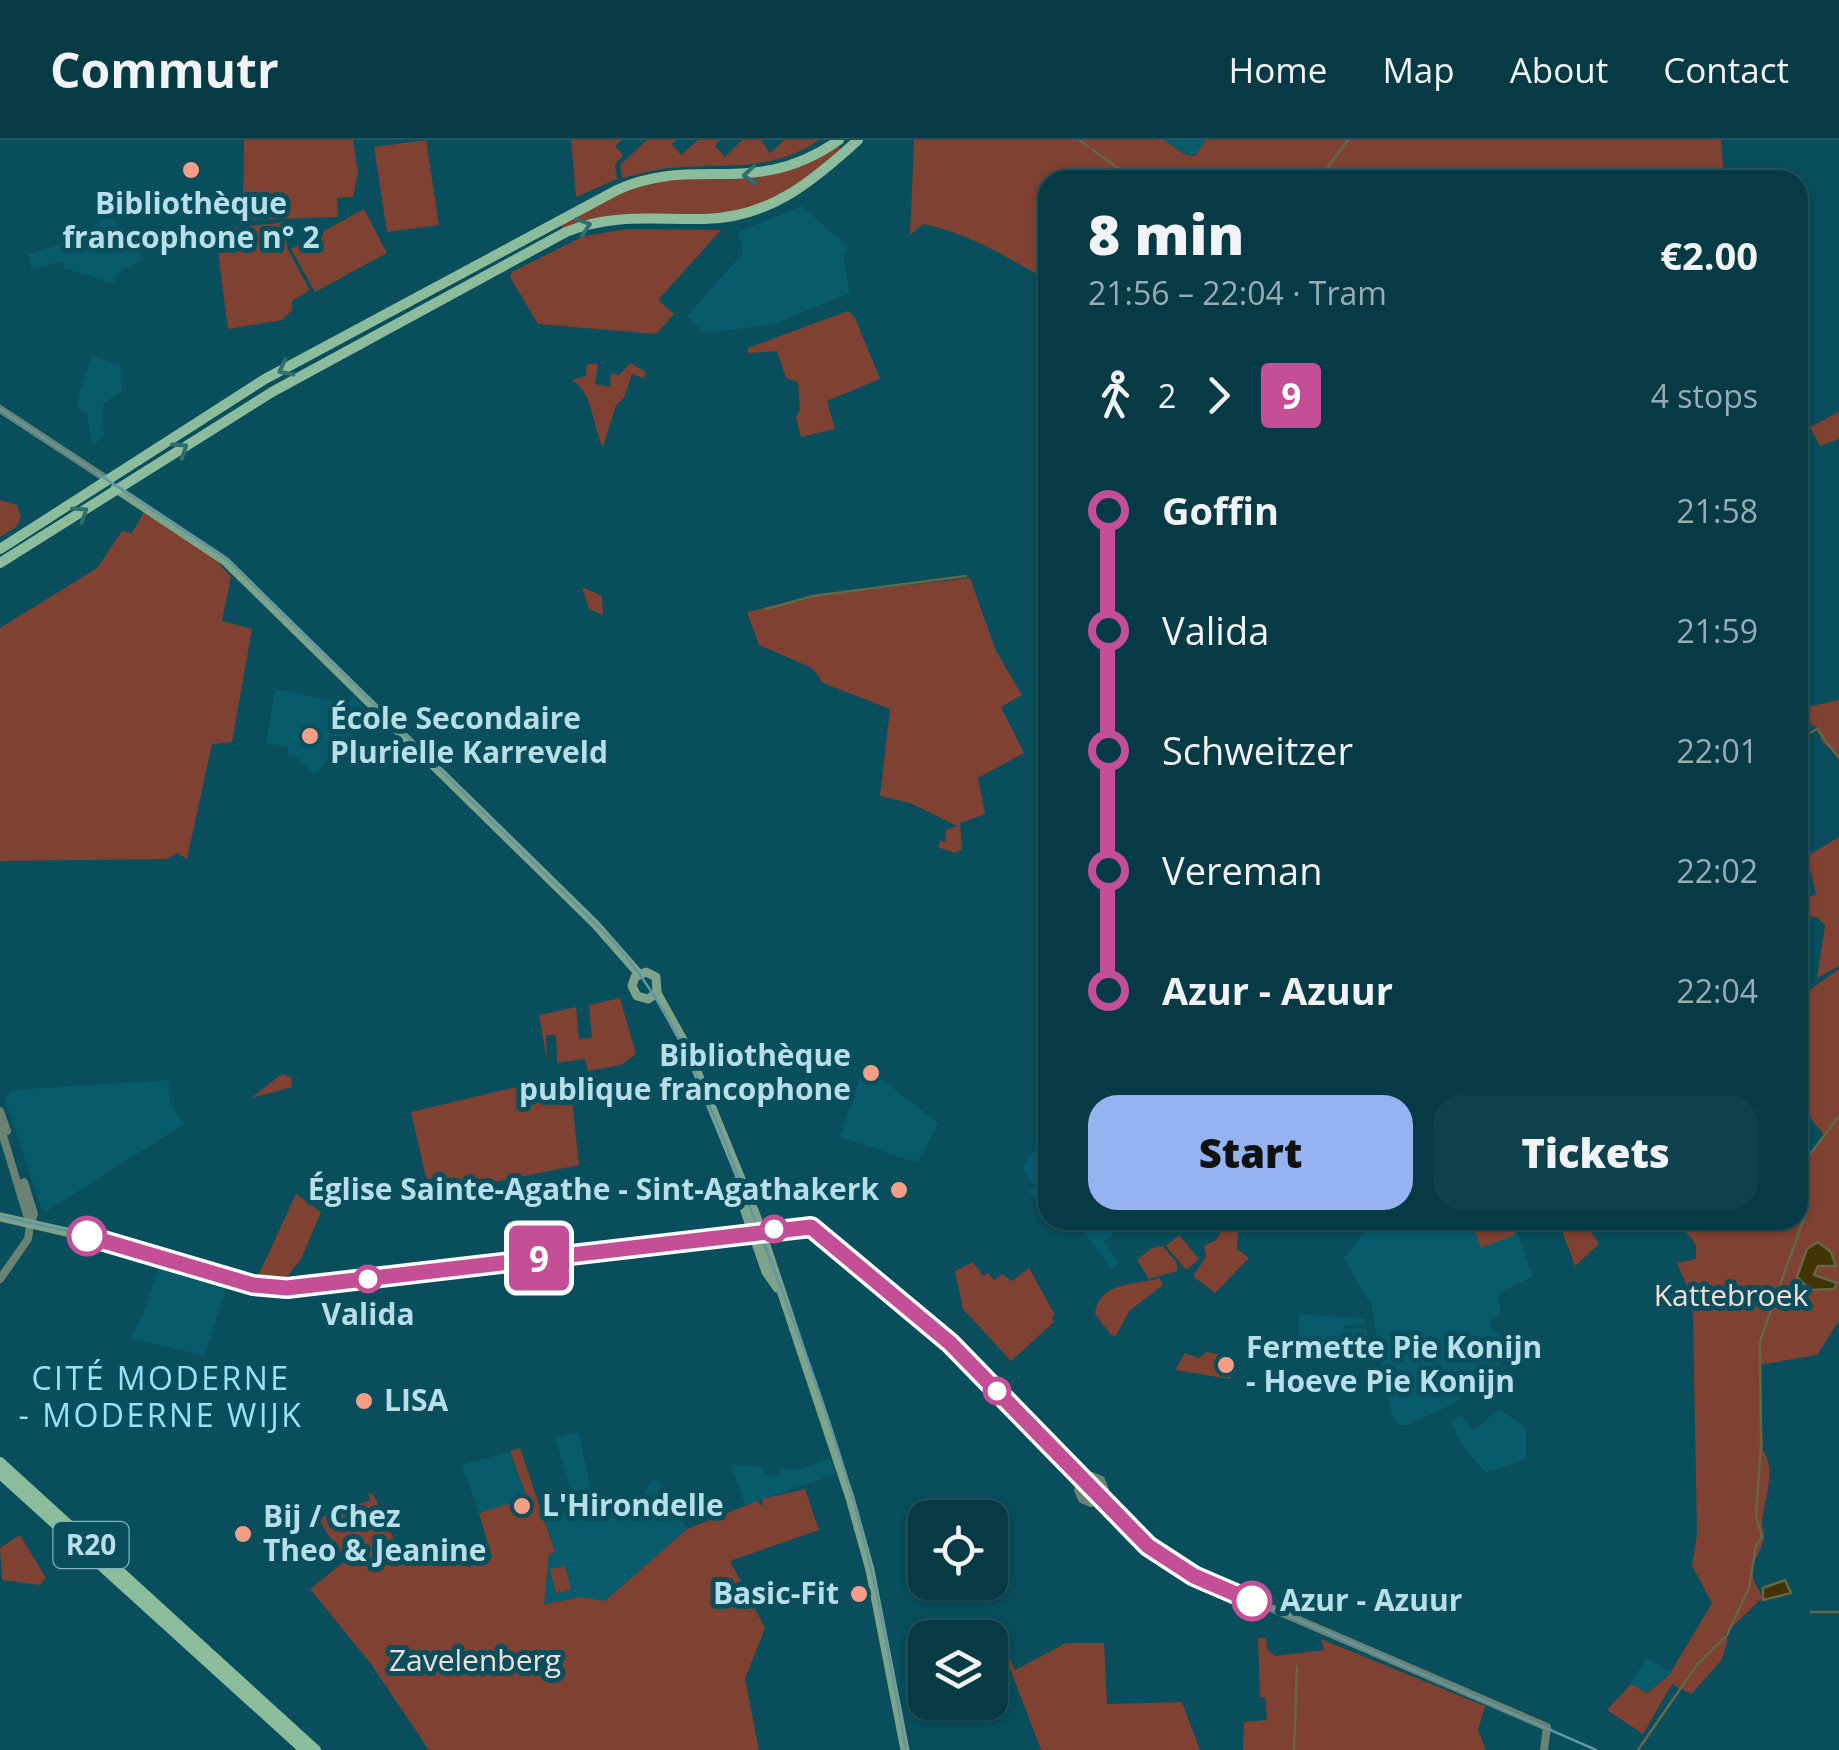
<!DOCTYPE html>
<meta charset="utf-8">
<style>
body{margin:0;font-family:"Open Sans",sans-serif;background:#0f414c;color:#f1f3f6;height:100vh;display:flex;flex-direction:column;font-size:38px;white-space:nowrap}
*{box-sizing:border-box;margin:0}
p{font-size:32px;color:#98adb3}
.icon{flex:none;width:55px;height:55px;fill:none;stroke:currentColor;stroke-width:2;stroke-linecap:round;stroke-linejoin:round}
.map{position:relative;flex:1;overflow:hidden}
.panel{position:absolute;left:1038px;top:30px;width:770px;height:1060px;display:flex;flex-direction:column;background:#063a45;border-radius:30px;box-shadow:0 2px 8px #0004,0 0 0 2px #27545e}
.panel>*{flex:none}
.badge{padding:0 20px;border-radius:8px;font-size:35px;line-height:65px}
.controls{position:absolute;left:908px;top:1360px;display:grid;gap:20px}
.controls a{display:grid;place-items:center;width:100px;height:100px;border-radius:20px;background:#063a45;box-shadow:0 2px 8px #0004,0 0 0 2px #27545e;font-size:50px}
.map>.badge{position:absolute;translate:-50% -50%;box-shadow:0 0 0 5px #fff}
.legs{display:flex;align-items:center;gap:15px;height:110px;padding:0 50px;font-size:32px}
.legs p{margin-inline-start:auto}
.overview{display:flex;align-items:center;justify-content:space-between;height:170px;padding:0 50px}
h1{font-size:55px;font-weight:800;line-height:75px}
.cta{display:flex;gap:20px;margin-top:auto;padding:20px 50px}
.cta a{flex:1;height:115px;border-radius:30px;background:#95b2f1;color:#111;font-size:40px;font-weight:800;line-height:115px;text-align:center}
.cta a+a{background:#0f414c;color:#f1f3f6}
ul{padding:0 50px;list-style:none}
li{display:flex;align-items:center;gap:35px;height:120px;font-size:38px}
li i{display:grid;place-items:center;width:15px;height:100%;margin:0 12px;background:currentColor}
li i::after{content:'';width:25px;height:25px;margin:-12px;border:8px solid;border-radius:50%;background:#063a45}
li p{margin-inline-start:auto}
li:first-child i{background:linear-gradient(#0000 50%,currentColor 0)}
li:last-child i{background:linear-gradient(currentColor 50%,#0000 0)}
header{display:flex;align-items:center;gap:60px;box-sizing:border-box;height:140px;padding:0 50px;background:#063a45;border-bottom:2px solid #27545e}
header strong{font-size:48px}
nav{display:flex;gap:55px;margin-inline-start:auto;font-size:35px}
.map>svg:first-child{display:block}
.built{fill:#075b6b}
.green{fill:#7e4132}
.water{fill:#3f3402;stroke:#636747;stroke-width:2.5}
.lines{fill:none;stroke-linecap:round;stroke-linejoin:round}
.stream{stroke:#636747;stroke-width:2.5}
.tertiary{stroke:#6a8272;stroke-width:8}
.secondary{stroke:#7da38a;stroke-width:9}
.primary{stroke:#8bbd9c;stroke-width:10}
.tram{stroke:#6096a2;stroke-width:2.5}
.oneway{stroke:#2f6f6f}
.line-1-casing{stroke:#fff;stroke-width:22}
.line-1{stroke:#c44f97;stroke-width:15}
.poi-dot{fill:#f49e88;stroke:#084e5c;stroke-width:4}
.stop-1-dot{fill:#fff;stroke:#c44f97;stroke-width:5}
.labels{text-anchor:middle;stroke-width:10;stroke-linejoin:round;paint-order:stroke}
.shield{fill:#084e5c;stroke:#83b3be;stroke-width:2.5}
.shield-label{font-size:28px;font-weight:bold;fill:#b8dee8}
.poi-label{font-size:30px;font-weight:bold;fill:#b8dee8;stroke:#084e5c;text-anchor:start}
.park-label{font-size:30px;fill:#f5ddd6;stroke:#084e5c}
.stop-label{font-size:30px;font-weight:bold;fill:#b8dee8;stroke:#084e5c}
.neighbourhood-label{font-size:32px;letter-spacing:2.5px;fill:#94e3f8;stroke:#084e5c}
</style>
<header>
<strong>Commutr</strong>
<nav><a>Home</a><a>Map</a><a>About</a><a>Contact</a></nav>
</header>
<div class="map">
<svg width="1839" height="1610" viewBox="0 0 1839 1610">
<rect width="100%" height="100%" fill="#084e5c"/>
<path class="built" d="M1164,0H1206L1196,16L1184,14Z
M802,66L848,106L843,117L850,153L771,185L704,193L687,176L743,113L738,92Z
M110,76L145,119L117,133L113,144L64,128L62,121L32,130L28,114L67,103Z
M91,216L121,225L122,251L103,264L104,297L92,305L87,274L76,266Z
M275,549L347,564L354,557L373,576L314,634L297,618L287,616L288,607L266,603Z
M864,925L938,983L917,1023L840,997Z
M169,940L170,963L184,984L47,1071L42,1070L5,959L11,950Z
M1039,1004L1047,1007V1077L1029,1051L1035,1047L1022,1028Z
M1075,1080H1103L1113,1095L1104,1101L1119,1123L1112,1130Z
M1375,1080H1513L1533,1137L1499,1153L1500,1173L1489,1184L1514,1213L1455,1263L1408,1285H1399L1392,1276L1371,1165L1344,1118Z
M158,1127L226,1148L205,1216L130,1198L143,1176Z
M1299,1174L1365,1179L1366,1184L1343,1186V1190L1366,1189L1369,1204L1286,1216L1290,1201L1299,1200Z
M1499,1269L1526,1288V1319L1486,1333L1462,1306L1451,1281L1461,1276L1473,1290Z
M578,1292L598,1376L632,1372L652,1341L658,1340L667,1364L679,1372L687,1389L605,1462L582,1457L544,1464L549,1414L555,1412L545,1379L576,1369L555,1297Z
M510,1311L527,1359L479,1373L462,1325Z
M830,1319L836,1334L745,1365L731,1324L763,1327V1334L780,1336L781,1328L798,1330Z
M1646,1518L1671,1532L1647,1553L1631,1544Z"/>
<path class="green" d="M244,0H353L358,33L353,57L337,58L338,77L250,80L249,62L243,59Z
M426,0L439,85L387,92L374,7Z
M571,0H621L615,6L623,15L615,25L617,39L576,57Z
M647,0H676L672,4L681,15L698,0H720L715,6L725,17L742,0H761L770,13L784,0H819C771,33 723,23 668,28C653,30 637,35 622,38L620,25Z
M914,0H1164L1184,14L1195,16L1206,0H1721L1724,40H1260L1270,35L1265,31L1251,40H1048L1047,140C1008,118 969,93 923,84L910,95Z
M838,4L842,11L800,47L733,75H629L564,90L560,84L621,51L660,39L777,33Z
M364,69L387,113L315,152L291,109Z
M285,82L287,108L310,150L292,161V170L282,180L228,189L215,90Z
M628,89L721,90L658,160L674,174L656,194L538,184L510,137L512,132L584,96Z
M848,171L855,178L880,239L827,261L835,289L801,297L796,277L800,270L798,242L786,238L777,211L748,213V208Z
M630,223L646,232L644,238L632,234L624,258L616,265L603,307C591,283 594,254 572,240L586,236L587,224H598L595,244L610,247L611,233L619,235Z
M1839,272V299L1820,306L1810,287Z
M0,360L17,365L21,377L16,387L0,397Z
M144,372L211,414L231,437L222,481L252,489L232,602L212,604L187,719L178,713L167,719L0,721V488L97,428L122,391L132,393Z
M970,438L996,511L1022,555L1001,567L1024,613L978,638L985,674L960,683L962,709L955,713L938,707L940,701L945,702L946,690L957,686L910,663L880,656L890,569L823,543L812,528L759,505L747,472L813,456Z
M582,447L602,456L603,475L589,469Z
M1839,560V619L1822,601L1816,586L1798,580V569Z
M1839,697V826L1817,838L1825,786L1817,777L1798,776V758L1816,755L1807,716Z
M1839,829V1181L1817,1215L1760,1225L1763,1310C1777,1331 1764,1359 1762,1382C1762,1388 1765,1393 1764,1399C1755,1428 1743,1424 1763,1457L1724,1495L1728,1500L1721,1521L1691,1554L1672,1544L1643,1594L1607,1570L1631,1544L1647,1553L1669,1535L1712,1463L1692,1426L1697,1394L1693,1177L1689,1151L1677,1123L1696,1119V1105L1677,1080H1798V1027L1825,996L1798,963V858Z
M620,858L636,914L621,925L588,931L585,919L557,923L556,895H546L547,921L539,875L576,867L579,899L592,898L589,865Z
M282,934L291,937L292,947L251,958Z
M559,937L563,952L571,951L579,1025L430,1055L411,972Z
M296,1054L321,1072L301,1119L284,1141L257,1138Z
M1471,1080H1510L1515,1095L1481,1108Z
M1558,1080H1583L1599,1104L1575,1126Z
M1223,1089H1238L1237,1109L1249,1118L1215,1153L1193,1136L1206,1117L1204,1106L1216,1100Z
M1179,1095L1199,1119L1186,1130L1166,1106Z
M1163,1106L1177,1123V1131L1149,1139L1137,1120L1152,1108Z
M973,1122L983,1136L988,1133L994,1140L1002,1134L1012,1141L1029,1128L1055,1175L1051,1178L1055,1181L1011,1221L963,1169L955,1131Z
M1160,1138L1163,1145L1129,1171L1116,1196L1111,1195L1095,1174C1098,1141 1137,1145 1160,1138Z
M1207,1212L1217,1214L1216,1226L1233,1229L1230,1239L1175,1230L1185,1213L1198,1218Z
M520,1308L555,1412L549,1414L544,1464L582,1457L605,1461L687,1389L757,1361L763,1366L762,1359L805,1349L819,1390L730,1421L765,1488L745,1539L759,1610H429L371,1524L310,1449L345,1421L318,1378L370,1360L368,1354L373,1353L404,1422L455,1401L468,1427L492,1418L479,1373L527,1358L510,1311Z
M20,1395L46,1438L40,1445L2,1440L0,1408Z
M565,1426L571,1450L556,1453L550,1429Z
M992,1481L1015,1530L1066,1503H1104L1107,1564L1182,1562L1200,1610H1041Z
M1258,1498H1266L1267,1509L1275,1516L1324,1510L1321,1499L1485,1566L1478,1590L1486,1610H1243L1244,1582L1267,1580L1265,1557H1260Z"/>
<path class="water" d="M1818,1102L1831,1112L1836,1126H1818L1814,1135L1837,1143L1834,1149L1810,1150L1797,1137L1807,1109Z
M1785,1440L1791,1453L1763,1460V1448Z"/>
<g class="lines">
<path class="stream" d="M1079,0L1088,6
M1093,10L1135,40
M1175,37L1182,40
M1146,40L1169,34
M1318,40L1348,0
M766,469L813,456L966,436
M1808,594L1817,589L1839,618
M1798,1030L1839,976
M1798,1035L1800,1039
M1805,1052L1808,1062
M1811,1472H1839
M1726,1497L1749,1448L1756,1405L1762,1398L1756,1376L1761,1305L1760,1201L1808,1067
M1294,1610L1297,1527
M1638,1610L1696,1526L1725,1497"/>
<path class="tertiary" d="M0,269L108,340
M0,971L7,991
M0,986L30,1085L28,1099L0,1139
M24,1042L34,1074L30,1085
M757,1087L808,1081L949,1204L1082,1340
M1082,1340L1092,1336L1101,1340L1105,1350L1100,1360
M1082,1340L1078,1350L1082,1359L1091,1363L1100,1360
M1100,1360L1139,1399L1178,1428L1547,1587L1544,1610"/>
<path class="secondary" d="M115,348L225,421L596,785L639,834
M657,853L648,859L637,856L632,846L635,837L646,832L656,837L657,853L687,907L757,1078L850,1358L870,1430L905,1610
M735,1042L766,1132L777,1148
M0,1077L93,1098L242,1144L281,1150L741,1095L757,1087"/>
<path class="primary" d="M0,409L265,239L617,50C695,14 755,60 839,0
M0,423L272,252L566,92C612,73 656,80 704,79C769,78 812,42 858,0
M0,1322L316,1610
M0,1334L304,1610"/>
<path class="tram" d="M0,269L227,419L612,800C679,874 712,970 748,1062C791,1173 835,1285 864,1401C882,1469 893,1540 906,1610
M0,1076L94,1097L253,1145L281,1148L814,1088L950,1203L1140,1398L1178,1427L1596,1610"/>
</g>
<defs><path id="oneway-chevron" d="M-2-3.5L2.5 0L-2 3.5" fill="none" stroke-width="1.6" stroke-linecap="round" stroke-linejoin="round" transform="scale(2.5)"/></defs>
<g class="oneway">
<use href="#oneway-chevron" transform="translate(750 35) rotate(175)"/>
<use href="#oneway-chevron" transform="translate(584 86) rotate(-17)"/>
<use href="#oneway-chevron" transform="translate(285 229) rotate(153)"/>
<use href="#oneway-chevron" transform="translate(181 309) rotate(-34)"/>
<use href="#oneway-chevron" transform="translate(81 373) rotate(-33)"/>
</g>
<g class="lines">
<defs>
<path id="line-1" d="M87,1096L253,1145L287,1148L811,1087L950,1203L1148,1406L1194,1436L1252,1461"/>
</defs>
<use href="#line-1" class="line-1-casing"/>
<use href="#line-1" class="line-1"/>
</g>
<g class="poi-dot">
<circle cx="191" cy="30" r="10"/>
<circle cx="310" cy="596" r="10"/>
<circle cx="871" cy="933" r="10"/>
<circle cx="899" cy="1050" r="10"/>
<circle cx="1226" cy="1225" r="10"/>
<circle cx="364" cy="1261" r="10"/>
<circle cx="522" cy="1366" r="10"/>
<circle cx="243" cy="1394" r="10"/>
<circle cx="859" cy="1454" r="10"/>
</g>
<g class="stop-1-dot">
<circle cx="774" cy="1089" r="12"/>
<circle cx="87" cy="1096" r="18"/>
<circle cx="368" cy="1139" r="12"/>
<circle cx="997" cy="1251" r="12"/>
<circle cx="1252" cy="1461" r="18"/>
</g>
<g class="labels">
<rect class="shield" x="53.5" y="1382" width="75" height="46" rx="8"/>
<g class="shield-label">
<text x="91" y="1415">R20</text>
</g>
<g class="poi-label">
<text x="191" y="74" text-anchor="middle">Bibliothèque<tspan x="191" dy="34">francophone n° 2</tspan></text>
<text x="330" y="589">École Secondaire<tspan x="330" dy="34">Plurielle Karreveld</tspan></text>
<text x="851" y="926" text-anchor="end">Bibliothèque<tspan x="851" dy="34">publique francophone</tspan></text>
<text x="879" y="1060" text-anchor="end">Église Sainte-Agathe - Sint-Agathakerk</text>
<text x="1246" y="1218">Fermette Pie Konijn<tspan x="1246" dy="34">- Hoeve Pie Konijn</tspan></text>
<text x="384" y="1271">LISA</text>
<text x="542" y="1376">L'Hirondelle</text>
<text x="263" y="1387">Bij / Chez<tspan x="263" dy="34">Theo &amp; Jeanine</tspan></text>
<text x="839" y="1464" text-anchor="end">Basic-Fit</text>
</g>
<g class="park-label">
<text x="1731" y="1166">Kattebroek</text>
<text x="475" y="1531">Zavelenberg</text>
</g>
<g class="stop-label">
<text x="368" y="1185">Valida</text>
<text x="1280" y="1471" text-anchor="start">Azur - Azuur</text>
</g>
<g class="neighbourhood-label">
<text x="161" y="1250">CITÉ MODERNE<tspan x="161" dy="37">- MODERNE WIJK</tspan></text>
</g>
</g>
</svg>
<div class="controls">
<a><svg class="icon" aria-label="locate" viewBox="0 0 24 24"><circle cx="12" cy="12" r="6"/><path d="M12 2v4M12 18v4M2 12h4M18 12h4"/></svg></a>
<a><svg class="icon" aria-label="layers" viewBox="0 0 24 24"><path d="M12 4l9 5-9 5-9-5zM3 14l9 5 9-5"/></svg></a>
</div>
<b class="badge" style="left:539px;top:1118px;background:#c44f97;color:#fff">9</b>
<section class="panel">
<div class="overview"><div><h1>8 min</h1><p>21:56 – 22:04 · Tram</p></div><b>€2.00</b></div>
<div class="legs"><svg class="icon" aria-label="walk" viewBox="0 0 24 24"><circle cx="13" cy="4" r="2"/><path d="M13 8l-2 6 4 7M11 14l-3 7M7 12l3-4h3l4 4"/></svg>2<svg class="icon" aria-label="forward" viewBox="0 0 24 24"><path d="M9 5l7 7-7 7"/></svg><b class="badge" style="background:#c44f97;color:#fff">9</b><p>4 stops</p></div>
<ul>
<li><i style="color:#c44f97"></i><b>Goffin</b><p>21:58</p></li>
<li><i style="color:#c44f97"></i><span>Valida</span><p>21:59</p></li>
<li><i style="color:#c44f97"></i><span>Schweitzer</span><p>22:01</p></li>
<li><i style="color:#c44f97"></i><span>Vereman</span><p>22:02</p></li>
<li><i style="color:#c44f97"></i><b>Azur - Azuur</b><p>22:04</p></li>
</ul>
<div class="cta"><a>Start</a><a>Tickets</a></div>
</section>
</div>
